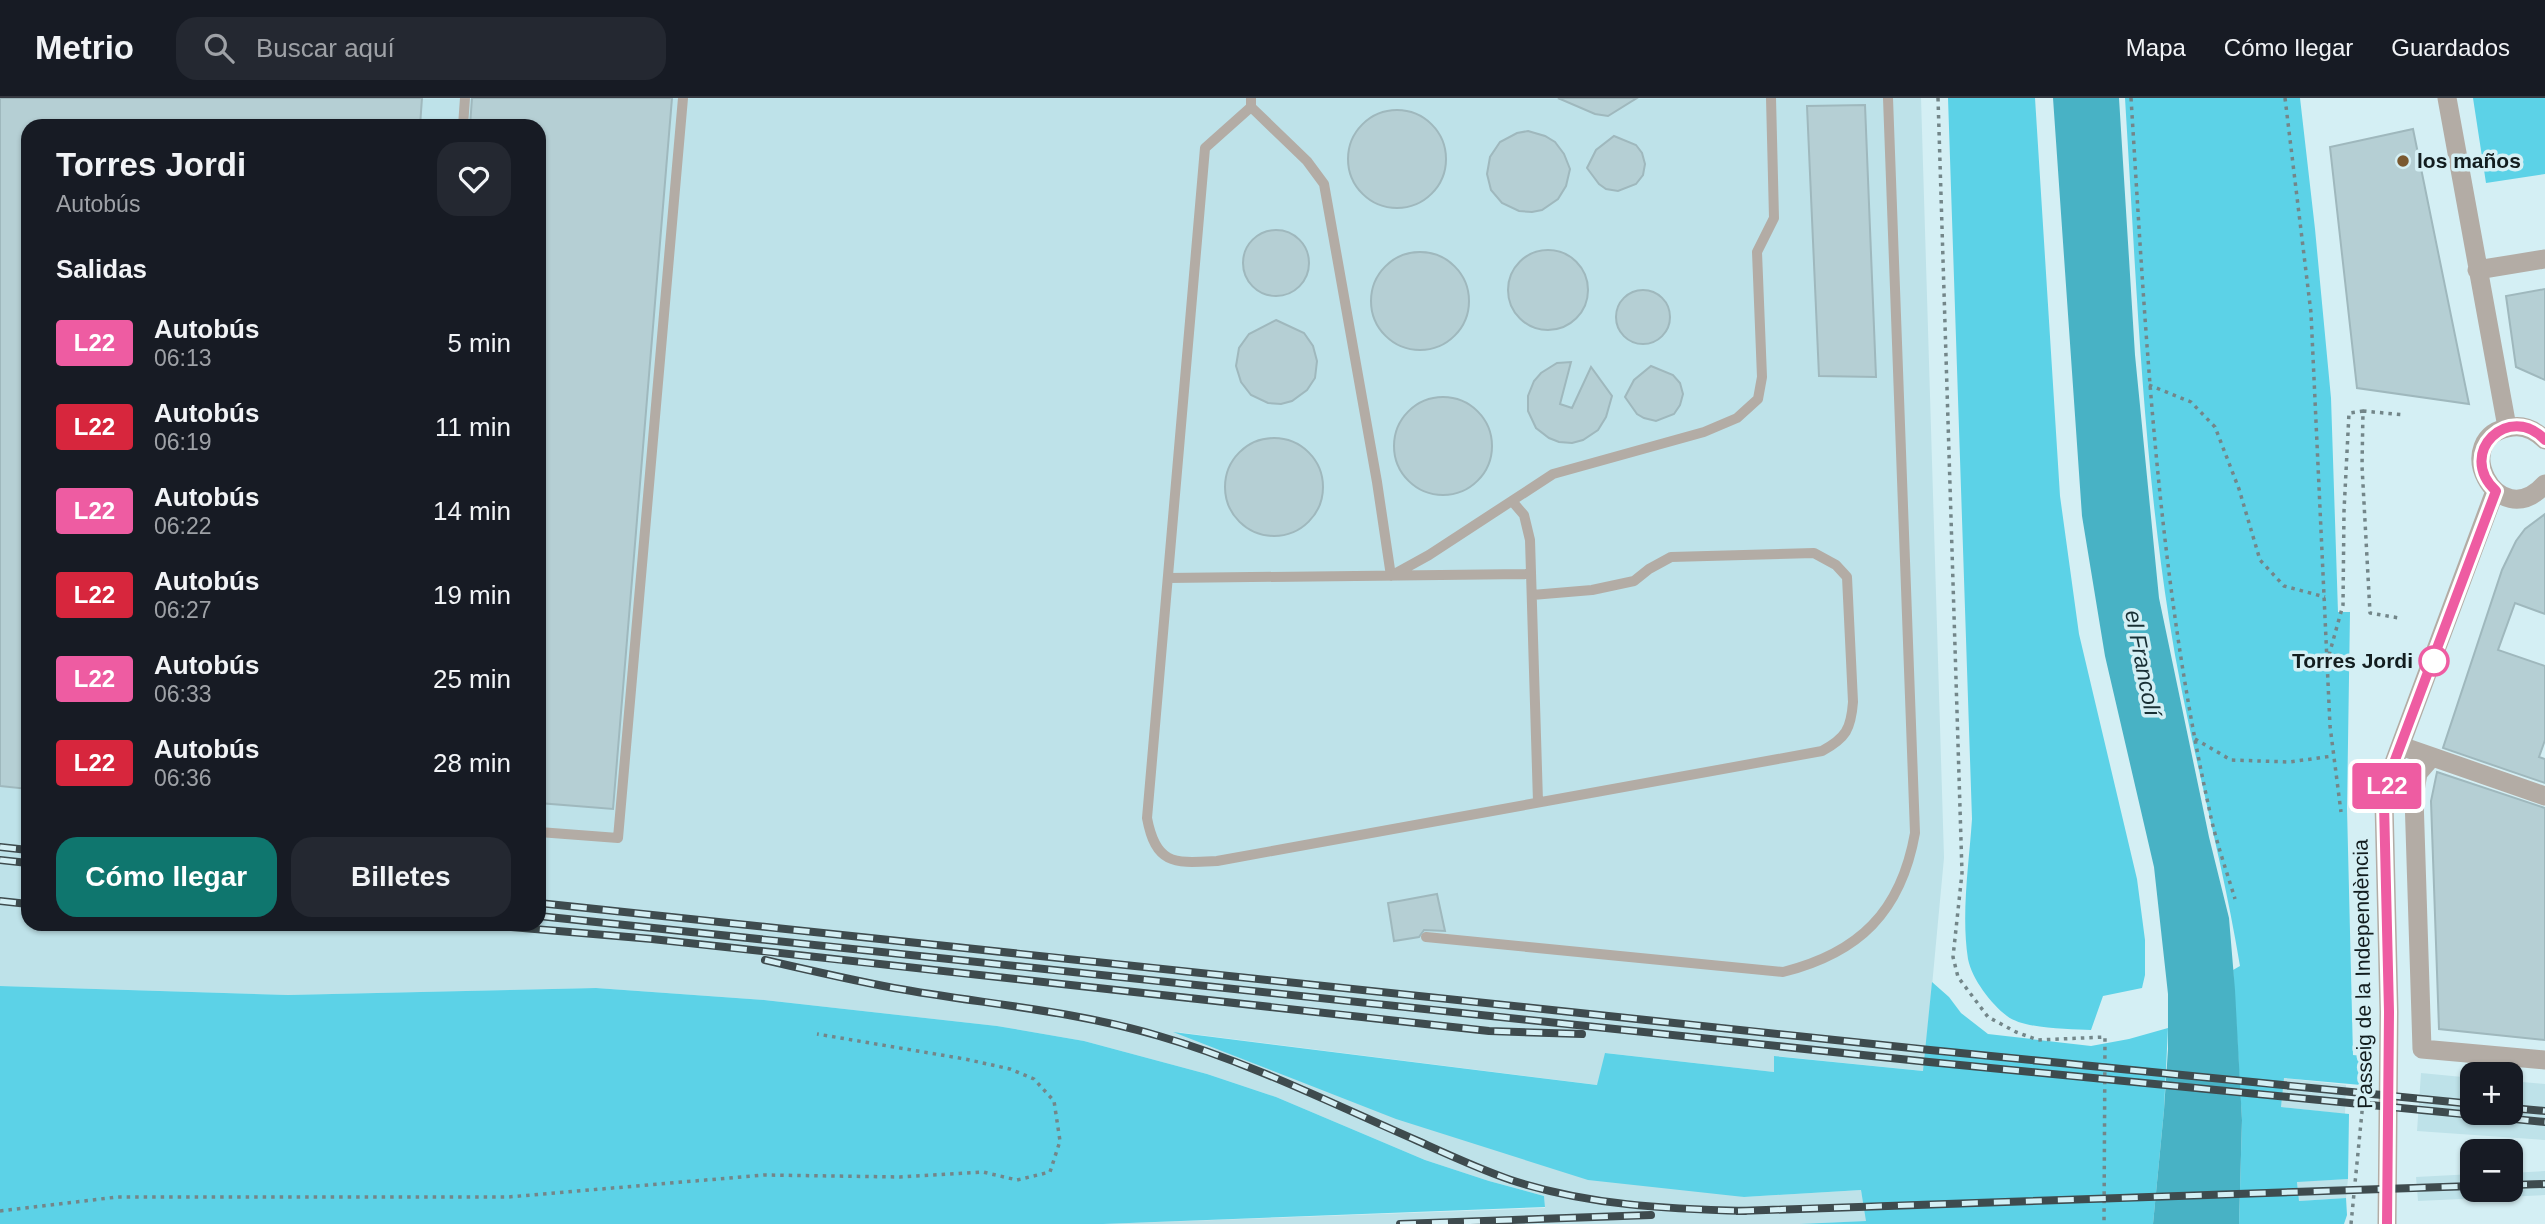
<!DOCTYPE html>
<html lang="es">
<meta charset="utf-8">
<style>
body{margin:0;font-family:Helvetica,sans-serif;background:#242831;color:#f1f3f6;height:100vh;display:flex;flex-direction:column;font-size:26px;white-space:nowrap}
*{box-sizing:border-box;margin:0}
p{font-size:23px;color:#9ea1a6}
.icon{flex:none;width:38px;height:38px;fill:none;stroke:currentColor;stroke-width:2;stroke-linecap:round;stroke-linejoin:round}
.map{position:relative;flex:1;overflow:hidden}
.details{position:absolute;left:21px;top:21px;width:525px;height:812px;display:flex;flex-direction:column;background:#171b24;border-radius:21px;box-shadow:0 2px 5px #0004}
.details>*{flex:none}
.badge{padding:0 14px;border-radius:5px;font-size:24px;line-height:46px}
.buttons{position:absolute;left:2460px;top:964px;display:grid;gap:14px}
.buttons a{display:grid;place-items:center;width:63px;height:63px;border-radius:14px;background:#171b24;box-shadow:0 2px 5px #0004;font-size:35px}
.map>.badge{position:absolute;translate:-50% -50%;box-shadow:0 0 0 4px #fff}
h2{padding:0 35px;font-size:26px;line-height:63px}
.round{display:grid;place-items:center;flex:none;width:74px;height:74px;border-radius:21px;background:#242831}
.overview{display:flex;align-items:center;justify-content:space-between;height:119px;padding:0 35px}
h1{font-size:33px;font-weight:600;line-height:52px}
.button{display:flex;gap:14px;margin-top:auto;padding:14px 35px}
.button a{flex:1;height:80px;border-radius:21px;background:#0f766e;color:#fff;font-size:28px;font-weight:600;line-height:80px;text-align:center}
.button a+a{background:#242831;color:#f1f3f6}
ul{padding:0;list-style:none}
li{display:flex;align-items:center;gap:21px;height:84px;padding:0 35px}
li div{flex:1}
li b{display:block;font-size:26px}
li em{font-style:normal}
li .badge{min-width:77px;font-weight:700;text-align:center}
header{display:flex;align-items:center;gap:42px;box-sizing:border-box;height:98px;padding:0 35px;background:#171b24;border-bottom:2px solid #363941}
header strong{font-size:33px}
nav{display:flex;gap:38px;margin-inline-start:auto;font-size:24px}
.search{width:490px;height:63px;background:#242831;display:flex;align-items:center;gap:18px;box-sizing:border-box;padding:0 24px;border-radius:21px;color:#9ea1a6;font-size:26px}
.map>svg:first-child{display:block}
.built{fill:#bee2e9;fill-rule:evenodd}
.green{fill:#5cd2e7}
.water{fill:#48b2c5}
.building{fill:#b5cfd4;stroke:#9fb8bd;stroke-width:2}
.lines{fill:none;stroke-linecap:round;stroke-linejoin:round}
.path{stroke:#738689;stroke-width:3.5;stroke-dasharray:3.5 5;stroke-linecap:butt}
.lane{stroke:#b3aca5;stroke-width:10}
.street{stroke:#b3aca5;stroke-width:19}
.rail-casing{stroke:#3e4b4e;stroke-width:8}
.rail{stroke:#d4eff4;stroke-width:5;stroke-dasharray:16;stroke-linecap:butt}
.line-casing{stroke:#fff;stroke-width:16}
.line{stroke:#ee5ca2;stroke-width:10}
.poi-dot{fill:#7a5930;stroke:#d4eff4;stroke-width:2.5}
.stop-dot{fill:#fff;stroke:#ee5ca2;stroke-width:3.5}
.labels{text-anchor:middle;stroke-width:7;stroke-linejoin:round;paint-order:stroke}
.poi-label{font-size:21px;font-weight:bold;fill:#131d1f;stroke:#d4eff4;text-anchor:start}
.stop-label{font-size:21px;font-weight:bold;fill:#131d1f;stroke:#d4eff4;text-anchor:end}
.street-label{font-size:21px;fill:#131d1f;stroke:#d4eff4}
.water-label{font-size:23px;font-style:italic;fill:#182f34;stroke:#d4eff4}
</style>
<header>
<strong>Metrio</strong>
<div class="search"><svg class="icon" aria-label="search" viewBox="0 0 24 24"><circle cx="10" cy="10" r="6"/><path d="M15 15l6 6"/></svg>Buscar aquí</div>
<nav><a>Mapa</a><a>Cómo llegar</a><a>Guardados</a></nav>
</header>
<div class="map">
<svg width="2545" height="1126" viewBox="0 0 2545 1126">
<rect width="100%" height="100%" fill="#d4eff4"/>
<path class="built" d="M0,0H1921L1944,760L1924,973L1775,958L1774,974L1606,955L1598,987L1177,934L1744,1099L1861,1092L1867,1123L1799,1126H1103L1545,1110L1544,1098L1489,1083L1425,1062L1276,999L1207,976L1084,943L997,928L764,902L596,890L288,897L0,888ZM28,28H539V826H28Z
M2421,975L2473,980V1015H2511V983L2545,986V1042L2417,1033Z
M2283,980L2346,987L2345,1016L2281,1009Z
M2545,1073V1097L2418,1103L2416,1079L2473,1076V1092H2511V1075Z
M2348,1081L2346,1100L2299,1103L2297,1083Z"/>
<path class="green" d="M1948,0H2035L2060,398L2079,536L2137,781L2145,842V877L2142,890L2103,898L2091,932C2070,931 2023,931 2007,918C1991,906 1972,881 1968,861C1961,816 1969,766 1972,721Z
M2125,0H2300L2315,131L2331,300L2338,514H2350L2347,710L2353,957L2362,958L2361,987L2284,980L2281,1009L2349,1016L2348,1081L2297,1084L2299,1103L2346,1100L2347,1117L2344,1126H2239L2242,1022L2233,872L2240,868C2221,752 2187,638 2169,521C2142,349 2136,174 2125,0Z
M2473,0H2545V76L2486,85Z
M1932,884L1949,899L1961,915L1988,936L2091,948L2129,941L2168,930L2164,1012L2153,1126H1799L1866,1123L1861,1092L1744,1099L1588,1082L1396,1021L1173,934L1597,987L1605,955L1774,974V958L1923,973Z
M0,888L288,897L596,890L764,902L997,928L1084,943L1207,976L1276,999L1425,1062L1489,1083L1544,1098L1545,1109L1103,1126H0Z"/>
<path class="water" d="M2053,0H2119L2135,257L2159,500L2209,739L2229,820L2235,892L2242,1022L2239,1126H2153L2164,1012L2168,951V896L2154,769L2105,558L2082,418Z"/>
<path class="building" d="M0,0H422L420,28H28V691L0,688Z
M472,0H672L613,711L539,705V28H470Z
M1558,0H1637L1608,18L1595,16Z
M1865,7L1876,279L1819,278L1807,8Z
M1348 61a49 49 0 1 1 98 0a49 49 0 1 1-98 0Z
M2413,31L2469,306L2357,290L2330,49Z
M1528,33L1545,38L1555,44L1564,56L1570,71L1566,88L1558,101L1542,112L1532,114L1519,113L1502,105L1491,92L1487,76L1490,59L1500,44L1517,35Z
M1614,38L1636,47L1642,55L1645,66L1643,77L1636,86L1618,93L1606,91L1599,86L1587,70L1596,52Z
M1243 165a33 33 0 1 1 66 0a33 33 0 1 1-66 0Z
M1508 192a40 40 0 1 1 80 0a40 40 0 1 1-80 0Z
M1371 203a49 49 0 1 1 98 0a49 49 0 1 1-98 0Z
M2545,191V282L2516,269L2506,198Z
M1616 219a27 27 0 1 1 54 0a27 27 0 1 1-54 0Z
M1276,222L1304,235L1313,248L1317,263L1315,280L1307,292L1292,303L1281,306L1268,305L1251,297L1241,284L1236,268L1239,250L1249,236Z
M1571,264L1560,306L1572,310L1591,269L1612,298L1606,319L1598,332L1583,342L1572,345L1559,344L1549,340L1536,330L1528,313V298L1534,283L1541,275L1557,265Z
M1651,268L1673,277L1680,285L1683,296L1680,307L1674,316L1656,323L1644,320L1637,316L1625,299L1634,282Z
M1394 348a49 49 0 1 1 98 0a49 49 0 1 1-98 0Z
M1225 389a49 49 0 1 1 98 0a49 49 0 1 1-98 0Z
M2545,416V516L2515,505L2498,552L2545,568V642L2539,659L2545,661V685L2443,650L2502,472L2516,443L2525,431Z
M2437,674L2545,710V942L2439,931L2431,703Z
M1437,796L1445,833L1424,832L1419,839L1394,843L1388,805Z"/>
<g class="lines">
<path class="path" d="M1938,0L1962,775L1953,859L1958,879L1988,919L2016,934L2038,942L2105,939L2104,1126
M2131,0C2146,240 2157,474 2209,710C2215,741 2226,771 2235,801
M2285,0L2311,215L2330,628L2341,714
M2149,287L2191,304L2215,329L2239,391L2260,462L2284,488L2325,499
M2363,313L2405,317
M2329,557L2343,507L2344,413L2349,315L2363,313L2362,368L2370,515L2399,520
M2195,641L2231,662L2289,664L2333,658
M0,1113L117,1099H508L764,1077L900,1079L983,1074L1017,1082L1050,1074L1060,1043L1054,1003L1034,981L1010,971L965,961L817,936
M2351,1126L2366,973"/>
<path class="lane" d="M1251,0V9L1205,50L1147,720C1156,768 1175,765 1217,763L1822,653C1846,640 1851,631 1853,604L1847,479L1836,467L1814,455L1671,459L1649,471L1634,483L1592,492L1532,497
M1251,9L1307,63L1324,86L1377,384L1391,478L1429,457L1553,376L1704,334L1737,320L1758,301L1762,279L1757,154L1774,120L1771,0
M463,28L465,0
M1512,403L1524,417L1530,442L1538,704
M1168,480L1531,476
M539,734L618,740L683,0
M1426,839L1783,874C1859,855 1901,814 1915,735L1888,0"/>
<path class="street" d="M2447,0L2507,329
M2477,172L2545,161
M2545,342C2536,333 2525,327 2512,329C2447,337 2497,439 2545,386
M2401,648L2545,698
M2431,660L2418,675L2414,699L2422,951L2545,962
M2387,1126L2389,914L2384,705L2389,678L2495,393"/>
<defs>
<path id="rail" d="M0,749L28,752
M0,762L28,765
M0,803L28,806
M539,805L1930,952L2473,1006
M539,818L1929,964L2545,1024
M476,826L652,841L1489,933L1582,936
M765,862C808,872 851,882 894,890C983,906 1072,912 1159,938C1249,964 1333,1006 1418,1043C1449,1057 1479,1071 1511,1082C1587,1107 1666,1111 1746,1113
M2511,1010L2545,1013
M2511,1087L2545,1086
M1738,1113L2473,1088
M1400,1126L1651,1117"/>
</defs>
<use href="#rail" class="rail-casing"/>
<use href="#rail" class="rail"/>
</g>
<g class="lines">
<defs>
<path id="line" d="M2387,1126L2389,914L2384,705L2389,678L2496,393C2455,355 2510,303 2545,342"/>
</defs>
<use href="#line" class="line-casing"/>
<use href="#line" class="line"/>
</g>
<circle class="poi-dot" cx="2403" cy="63" r="7"/>
<circle class="stop-dot" cx="2434" cy="563" r="14"/>
<g class="labels">
<g class="poi-label">
<text x="2417" y="70">los maños</text>
</g>
<g class="stop-label">
<text x="2413" y="570">Torres Jordi</text>
</g>
<g class="street-label">
<text transform="translate(2363 876) rotate(-91)" y="7">Passeig de la Independència</text>
</g>
<g class="water-label">
<text transform="translate(2143 565) rotate(79)" y="8">el Francolí</text>
</g>
</g>
</svg>
<div class="buttons">
<a>+</a>
<a>−</a>
</div>
<b class="badge" style="left:2387px;top:688px;background:#ee5ca2;color:#fff">L22</b>
<section class="details">
<div class="overview"><div><h1>Torres Jordi</h1><p>Autobús</p></div><a class="round"><svg class="icon" aria-label="heart" viewBox="0 0 24 24"><path d="M12 20l-8-8c-3-5 5-10 8-4 3-6 11-1 8 4z"/></svg></a></div>
<h2>Salidas</h2>
<ul>
<li><span class="badge" style="background:#ee5ca2;color:#fff">L22</span><div><b>Autobús</b><p>06:13</p></div><em>5 min</em></li>
<li><span class="badge" style="background:#d7263d;color:#fff">L22</span><div><b>Autobús</b><p>06:19</p></div><em>11 min</em></li>
<li><span class="badge" style="background:#ee5ca2;color:#fff">L22</span><div><b>Autobús</b><p>06:22</p></div><em>14 min</em></li>
<li><span class="badge" style="background:#d7263d;color:#fff">L22</span><div><b>Autobús</b><p>06:27</p></div><em>19 min</em></li>
<li><span class="badge" style="background:#ee5ca2;color:#fff">L22</span><div><b>Autobús</b><p>06:33</p></div><em>25 min</em></li>
<li><span class="badge" style="background:#d7263d;color:#fff">L22</span><div><b>Autobús</b><p>06:36</p></div><em>28 min</em></li>
</ul>
<div class="button"><a>Cómo llegar</a><a>Billetes</a></div>
</section>
</div>
